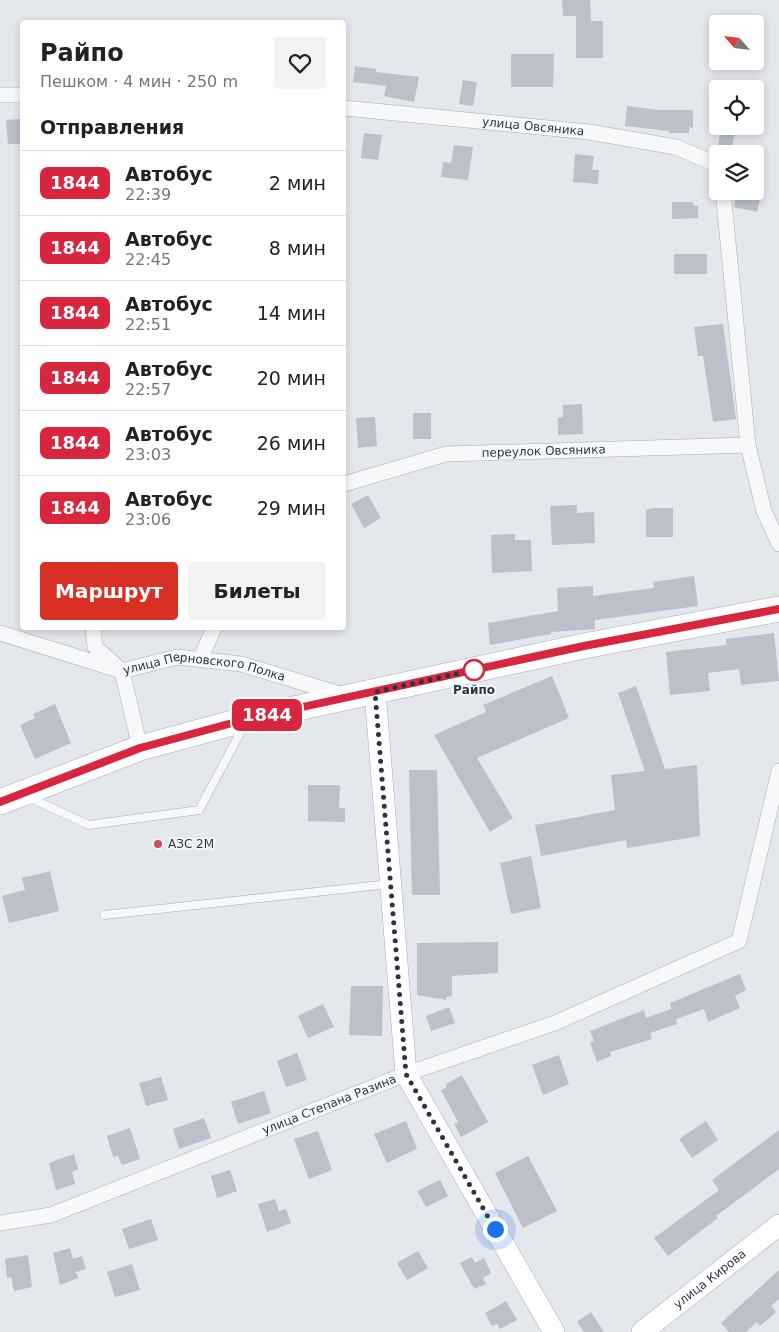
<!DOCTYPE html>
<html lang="ru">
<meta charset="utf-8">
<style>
body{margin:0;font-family:"DejaVu Sans",sans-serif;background:#f2f2f2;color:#222;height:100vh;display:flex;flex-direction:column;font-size:19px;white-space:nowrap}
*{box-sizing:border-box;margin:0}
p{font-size:16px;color:#767676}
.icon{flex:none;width:28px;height:28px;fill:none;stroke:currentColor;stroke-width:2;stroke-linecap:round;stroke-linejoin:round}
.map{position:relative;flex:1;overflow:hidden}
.sheet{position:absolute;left:20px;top:20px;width:326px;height:610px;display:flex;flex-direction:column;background:#fff;border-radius:5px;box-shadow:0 2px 8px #0003}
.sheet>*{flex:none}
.badge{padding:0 10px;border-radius:8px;font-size:18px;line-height:32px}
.needle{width:32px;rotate:298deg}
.fabs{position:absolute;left:709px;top:15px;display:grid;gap:10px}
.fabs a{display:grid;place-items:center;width:55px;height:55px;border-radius:5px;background:#fff;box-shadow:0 2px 8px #0003;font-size:25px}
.you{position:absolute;width:25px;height:25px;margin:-12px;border:4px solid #fff;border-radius:50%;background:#1a73e8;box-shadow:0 0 0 8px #1a73e833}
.map>.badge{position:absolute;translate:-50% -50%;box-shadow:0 0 0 2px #fff}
h2{padding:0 20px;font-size:19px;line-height:45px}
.round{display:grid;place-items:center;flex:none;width:52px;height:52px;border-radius:5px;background:#f2f2f2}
.summary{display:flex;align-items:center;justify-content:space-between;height:85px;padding:0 20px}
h1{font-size:24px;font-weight:700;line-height:38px}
.cta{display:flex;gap:10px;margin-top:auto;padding:10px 20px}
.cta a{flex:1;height:58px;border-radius:5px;background:#d93025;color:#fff;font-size:20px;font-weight:700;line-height:58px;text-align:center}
.cta a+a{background:#f2f2f2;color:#222}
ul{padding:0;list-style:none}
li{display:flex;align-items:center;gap:15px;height:65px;padding:0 20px;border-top:1px solid #e0e0e0}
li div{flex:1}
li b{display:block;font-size:19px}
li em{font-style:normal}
li .badge{min-width:55px;font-weight:700;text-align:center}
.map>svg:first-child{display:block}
.building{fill:#bbc0ca}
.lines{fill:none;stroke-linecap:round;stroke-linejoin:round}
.lane-casing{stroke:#a9aeb7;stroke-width:9}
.street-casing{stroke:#a9aeb7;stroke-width:16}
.secondary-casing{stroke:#a9aeb7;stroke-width:22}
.primary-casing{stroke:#a3abb8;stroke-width:26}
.lane{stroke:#f7f8fa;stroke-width:8}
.street{stroke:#f7f8fa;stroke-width:15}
.secondary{stroke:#fff;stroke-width:21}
.primary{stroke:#fff;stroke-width:25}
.line-casing{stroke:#fff;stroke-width:11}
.line{stroke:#d7263d;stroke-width:8}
.walk{stroke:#2b3445;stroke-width:5;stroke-dasharray:0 9}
.stop-dot{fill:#fff;stroke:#d7263d;stroke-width:2.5}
.poi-dot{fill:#d1495b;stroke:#f4f6f9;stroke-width:2}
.labels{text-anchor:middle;stroke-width:4;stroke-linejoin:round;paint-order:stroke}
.street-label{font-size:12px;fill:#2b3445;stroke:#f4f6f9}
.stop-label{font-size:12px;font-weight:bold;fill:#2b3445;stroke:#f4f6f9}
.poi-label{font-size:12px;fill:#2b3445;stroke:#f4f6f9;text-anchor:start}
</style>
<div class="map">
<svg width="779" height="1332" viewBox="0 0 779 1332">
<rect width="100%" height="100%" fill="#e4e7ec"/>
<path class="building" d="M562,0H590L591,21H603V58H576V16H563Z
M511,54H554L553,87H511Z
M355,66L376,69V72L419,77L414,102L384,96L386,86L353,82Z
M463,80L477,82L473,106L459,104Z
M627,106L659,110H693V128L689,127V133H669V131L625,126Z
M20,119V124L22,123V144H8L6,120Z
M722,126H736L732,148L718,145Z
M364,133L382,135L378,160L361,158Z
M454,145L473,147L468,180L441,177L443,162L451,163Z
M575,154L594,156L592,170H599L598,184L573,182Z
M736,191H762L757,212L734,207Z
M672,202H693V205L698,206V218L672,219Z
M674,254H707V274H674Z
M723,324L736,419L713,422L703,356H698L694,327Z
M582,404L583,434L558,435V418L563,417V405Z
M413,413H431V439H413Z
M375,417L377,446L358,448L356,418Z
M368,495L381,518L364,528L351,504Z
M577,505V513L594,512L595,543L552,545L550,506Z
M653,508H673V537H646V510Z
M515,534V540H531L532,571L492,573L491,535Z
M694,576L698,606L595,620V629L551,632V634L490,645L488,623L558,611L557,588L593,586V596L654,588L653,582Z
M774,633L779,681L741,685L739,669L708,673L710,691L670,695L666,652L726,645V639Z
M552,676L569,718L477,758L513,818L490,832L434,735L486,712L483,705Z
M636,686L665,769L697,765L700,836L627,848L626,840L541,856L535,825L615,810L611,775L645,771L618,693Z
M55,704L71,743L35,759L20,725L35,718L33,714Z
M409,770H437L440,895H412Z
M308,785H340L339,808H345V822L308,821Z
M531,856L541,908L511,914L500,863Z
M50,871L59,911L9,923L2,896L25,890L22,878Z
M498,942V973L452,976V996L446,997L447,1000L417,995V943Z
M740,974L746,990L735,996L740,1008L708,1022L704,1009L676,1019L677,1024L650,1033L652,1039L610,1052L611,1056L597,1062L590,1043L594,1041L590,1031L644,1010L646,1018L671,1009L670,1003Z
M351,986H383L382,1036L349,1035Z
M323,1004L334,1027L308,1038L298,1016Z
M449,1007L455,1023L431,1031L426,1016Z
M297,1053L307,1080L286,1087L277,1061Z
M559,1055L569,1084L543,1095L532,1065Z
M462,1075L488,1122L461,1137L454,1124L458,1122L441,1090L447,1087L446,1084Z
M161,1077L168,1100L146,1106L139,1083Z
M264,1091L271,1113L238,1124L231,1102Z
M204,1118L211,1138L179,1149L173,1129Z
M406,1121L417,1149L387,1163L374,1134Z
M706,1121L718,1140L692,1158L679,1139Z
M130,1128L140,1159L122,1165L118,1156L113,1157L107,1136Z
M779,1130V1169L716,1216L718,1218L668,1256L654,1238L719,1190L712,1180Z
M318,1131L332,1170L309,1179L294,1139Z
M74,1154L78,1169L72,1172L75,1184L56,1190L49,1163Z
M528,1156L557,1211L523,1228L495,1173Z
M230,1170L237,1191L217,1198L211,1176Z
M440,1180L448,1196L426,1207L417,1191Z
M275,1199L279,1211L286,1209L291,1223L267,1232L258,1204Z
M151,1219L158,1240L129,1249L122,1229Z
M70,1248L73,1259L82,1256L86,1269L76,1272L78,1278L60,1285L53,1253Z
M418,1251L428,1268L407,1280L397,1263Z
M28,1255L32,1287L14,1291L11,1277L7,1278L5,1259Z
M472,1257L475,1263L484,1258L491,1273L483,1278L486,1284L474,1289L460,1263Z
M132,1264L140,1290L115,1297L107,1272Z
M779,1270V1299L771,1306L776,1312L760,1326L757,1322L746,1332H729L721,1323Z
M506,1301L517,1320L500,1329L497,1324L492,1326L485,1313Z
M591,1312L604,1332H584L577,1322Z"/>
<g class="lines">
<defs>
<path id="lane" d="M28,797L89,825L199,810L244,726
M104,915L389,884"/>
<g id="street">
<path d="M0,95H22"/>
<path id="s1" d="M344,108L589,132L676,147L718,165"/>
<path d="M723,191L748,445L764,511L779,544"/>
<path id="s2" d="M344,484L446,454L748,445"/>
<path d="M93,628L95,647L122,671L140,748"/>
<path id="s3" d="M0,633L122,671L177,657L241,664L343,695"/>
<path d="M200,660L214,628"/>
<path id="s4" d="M0,1223L51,1215L406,1074L555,1023L739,941L779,771"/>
</g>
<g id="secondary">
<path d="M375,692L406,1074L554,1332"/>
<path id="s5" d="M642,1332L779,1225"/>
</g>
<path id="primary" d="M0,802L140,748L247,719L584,646L779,609"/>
</defs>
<use href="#lane" class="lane-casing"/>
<use href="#street" class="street-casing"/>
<use href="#secondary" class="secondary-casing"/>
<use href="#primary" class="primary-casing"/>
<use href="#lane" class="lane"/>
<use href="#street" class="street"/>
<use href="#secondary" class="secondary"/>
<use href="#primary" class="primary"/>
</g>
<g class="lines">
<defs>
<path id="line" d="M0,802L140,748L247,719L584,646L779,609"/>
</defs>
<use href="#line" class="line-casing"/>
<use href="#line" class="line"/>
<path class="walk" d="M474,670L375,692L406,1074L495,1229"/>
</g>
<circle class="stop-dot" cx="474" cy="670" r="10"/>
<circle class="poi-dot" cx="158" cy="844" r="5"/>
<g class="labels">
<g class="street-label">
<text dy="4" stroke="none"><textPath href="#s1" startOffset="190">улица Овсяника</textPath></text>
<text dy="4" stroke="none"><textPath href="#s2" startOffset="204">переулок Овсяника</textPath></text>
<text dy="4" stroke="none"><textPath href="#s3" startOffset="212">улица Перновского Полка</textPath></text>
<text dy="4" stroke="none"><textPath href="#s4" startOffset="351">улица Степана Разина</textPath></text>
<text dy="4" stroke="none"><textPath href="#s5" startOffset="86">улица Кирова</textPath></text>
</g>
<g class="stop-label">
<text x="474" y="694">Райпо</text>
</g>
<g class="poi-label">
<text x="168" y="848">АЗС 2М</text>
</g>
</g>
</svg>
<div class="fabs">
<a><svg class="needle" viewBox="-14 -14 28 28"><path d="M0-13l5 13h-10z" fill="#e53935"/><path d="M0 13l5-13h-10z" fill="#767676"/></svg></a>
<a><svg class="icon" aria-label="locate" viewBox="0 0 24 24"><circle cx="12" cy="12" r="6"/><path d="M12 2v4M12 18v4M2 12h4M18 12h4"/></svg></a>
<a><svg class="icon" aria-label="layers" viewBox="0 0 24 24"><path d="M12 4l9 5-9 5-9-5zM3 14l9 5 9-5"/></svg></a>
</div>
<div class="you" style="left:495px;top:1229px"></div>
<b class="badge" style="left:267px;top:715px;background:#d7263d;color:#fff">1844</b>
<section class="sheet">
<div class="summary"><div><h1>Райпо</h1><p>Пешком · 4 мин · 250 m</p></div><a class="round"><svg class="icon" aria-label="heart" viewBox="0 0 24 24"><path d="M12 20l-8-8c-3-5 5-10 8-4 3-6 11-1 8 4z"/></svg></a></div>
<h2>Отправления</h2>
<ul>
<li><span class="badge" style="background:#d7263d;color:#fff">1844</span><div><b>Автобус</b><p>22:39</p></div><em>2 мин</em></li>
<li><span class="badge" style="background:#d7263d;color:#fff">1844</span><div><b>Автобус</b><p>22:45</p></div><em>8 мин</em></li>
<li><span class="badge" style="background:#d7263d;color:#fff">1844</span><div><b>Автобус</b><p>22:51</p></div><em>14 мин</em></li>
<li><span class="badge" style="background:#d7263d;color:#fff">1844</span><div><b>Автобус</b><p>22:57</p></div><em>20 мин</em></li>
<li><span class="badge" style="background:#d7263d;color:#fff">1844</span><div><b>Автобус</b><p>23:03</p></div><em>26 мин</em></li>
<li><span class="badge" style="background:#d7263d;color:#fff">1844</span><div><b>Автобус</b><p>23:06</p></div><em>29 мин</em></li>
</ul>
<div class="cta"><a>Маршрут</a><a>Билеты</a></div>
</section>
</div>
